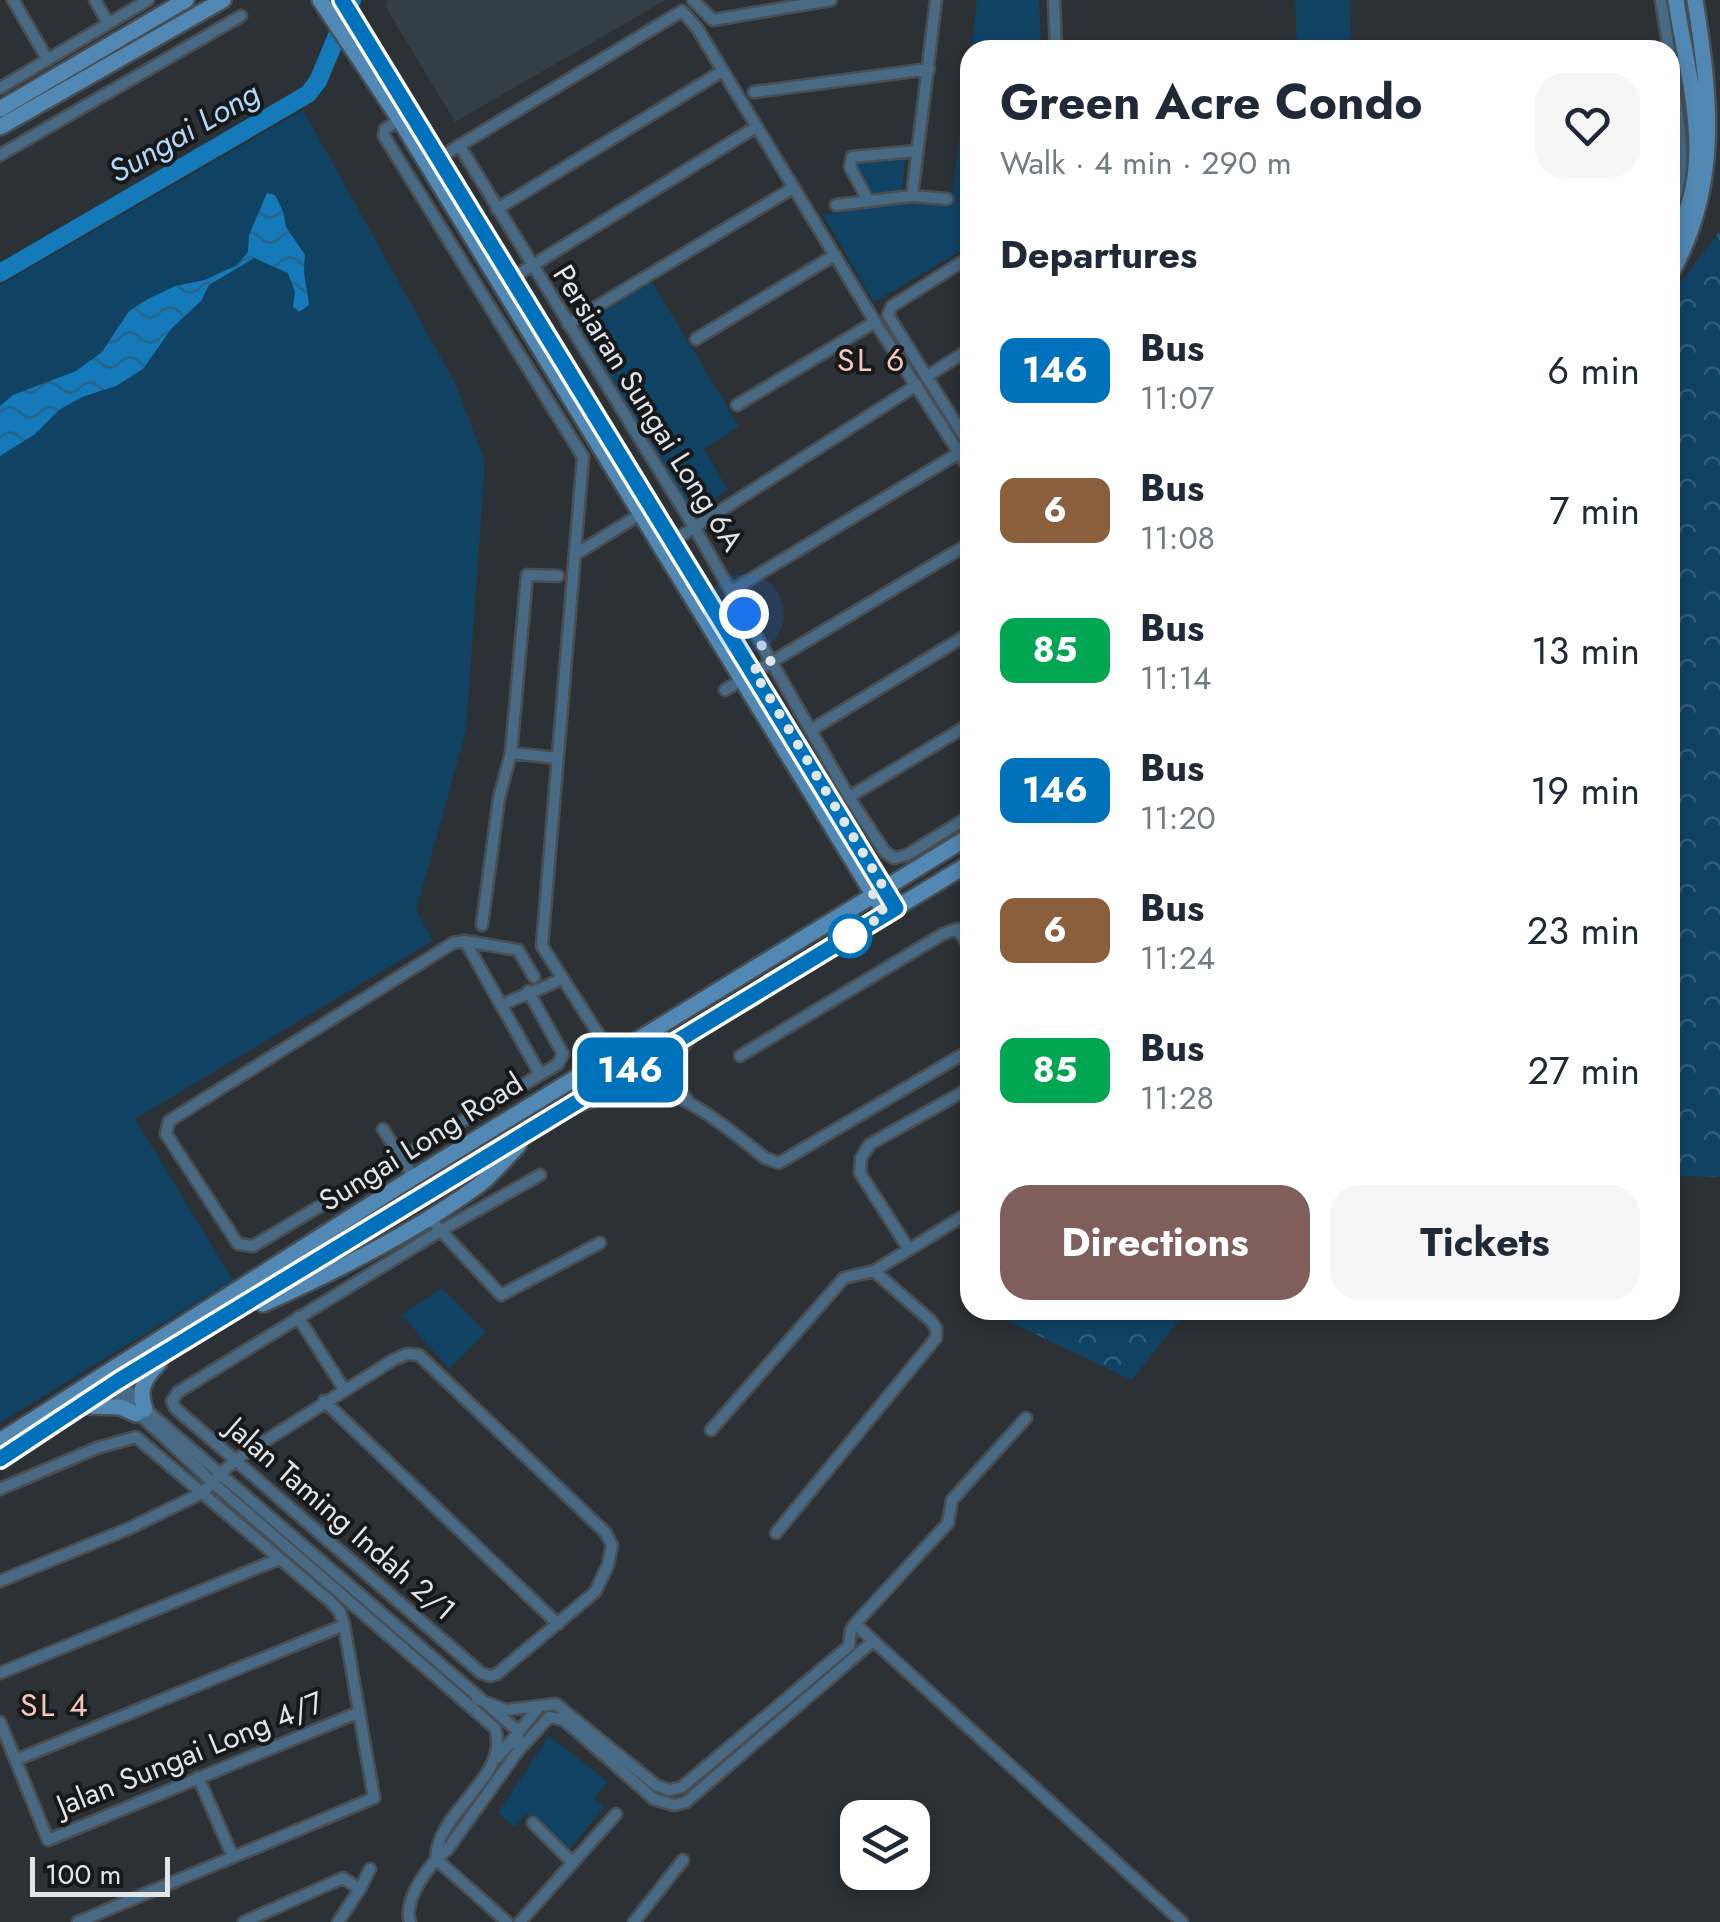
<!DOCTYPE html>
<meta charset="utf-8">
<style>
body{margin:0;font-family:Jost,sans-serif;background:#f6f6f7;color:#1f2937;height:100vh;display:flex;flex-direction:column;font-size:38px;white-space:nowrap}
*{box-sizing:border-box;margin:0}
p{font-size:32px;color:#747a83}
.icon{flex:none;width:55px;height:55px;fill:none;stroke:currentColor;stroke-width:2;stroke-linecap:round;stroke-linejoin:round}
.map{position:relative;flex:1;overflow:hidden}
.sheet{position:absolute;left:960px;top:40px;width:720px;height:1280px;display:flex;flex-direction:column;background:#fff;border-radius:30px;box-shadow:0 5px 15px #0003}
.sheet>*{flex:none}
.badge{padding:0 20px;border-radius:15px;font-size:35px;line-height:65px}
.fabs{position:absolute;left:840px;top:1800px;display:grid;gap:20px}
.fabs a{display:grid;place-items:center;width:90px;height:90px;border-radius:20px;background:#fff;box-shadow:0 5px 15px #0003;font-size:50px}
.scale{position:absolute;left:30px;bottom:25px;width:140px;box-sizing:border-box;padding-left:10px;border:5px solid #e2e5e8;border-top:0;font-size:28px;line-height:35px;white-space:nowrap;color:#e2e5e8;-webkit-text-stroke:8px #16181a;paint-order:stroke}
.you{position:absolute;width:50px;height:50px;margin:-25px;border:8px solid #fff;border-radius:50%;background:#1a73e8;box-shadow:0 0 0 15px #1a73e833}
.map>.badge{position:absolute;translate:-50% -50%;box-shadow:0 0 0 5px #fff}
h2{padding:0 40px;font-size:38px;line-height:90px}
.round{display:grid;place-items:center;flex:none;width:105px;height:105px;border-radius:30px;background:#f6f6f7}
.head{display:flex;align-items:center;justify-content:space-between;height:170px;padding:0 40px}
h1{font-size:48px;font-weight:700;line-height:75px}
.action{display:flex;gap:20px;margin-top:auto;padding:20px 40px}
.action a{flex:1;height:115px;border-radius:30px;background:#7f5e5c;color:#fff;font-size:40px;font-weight:700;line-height:115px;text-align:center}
.action a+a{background:#f6f6f7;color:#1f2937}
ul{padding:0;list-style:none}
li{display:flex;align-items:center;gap:30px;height:140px;padding:0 40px}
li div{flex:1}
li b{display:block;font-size:38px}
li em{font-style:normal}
li .badge{min-width:110px;font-weight:700;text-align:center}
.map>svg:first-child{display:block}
.built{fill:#333e46}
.green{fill:#104264}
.forest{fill:url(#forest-crowns)}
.water{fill:url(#water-waves)}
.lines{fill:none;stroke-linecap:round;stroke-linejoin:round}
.river{stroke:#147ab9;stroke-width:18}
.street-casing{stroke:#484e52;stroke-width:15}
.secondary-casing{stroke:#484e52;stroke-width:20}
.street{stroke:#486a85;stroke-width:10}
.secondary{stroke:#5289b4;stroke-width:15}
.line-casing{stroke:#fff;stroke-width:22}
.line{stroke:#0072bc;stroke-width:15}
.walk{stroke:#e2e5e8;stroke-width:10;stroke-dasharray:0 18}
.stop-dot{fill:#fff;stroke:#0072bc;stroke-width:5}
.labels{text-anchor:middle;stroke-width:8;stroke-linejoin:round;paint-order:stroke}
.street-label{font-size:30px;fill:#e2e5e8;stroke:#16181a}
.water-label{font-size:32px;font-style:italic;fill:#afd8fa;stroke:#16181a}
.neighbourhood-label{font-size:32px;letter-spacing:2.5px;fill:#f8c6ba;stroke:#16181a}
</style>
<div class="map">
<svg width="1720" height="1922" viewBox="0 0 1720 1922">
<defs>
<pattern id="forest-crowns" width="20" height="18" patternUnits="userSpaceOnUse" patternTransform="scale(2.5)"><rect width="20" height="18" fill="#104264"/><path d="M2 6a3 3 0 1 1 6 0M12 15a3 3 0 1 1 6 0" fill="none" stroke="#325d7a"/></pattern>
<pattern id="water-waves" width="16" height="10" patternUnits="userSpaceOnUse" patternTransform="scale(2.5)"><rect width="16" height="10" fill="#147ab9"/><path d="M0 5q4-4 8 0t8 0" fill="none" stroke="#27658b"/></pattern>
</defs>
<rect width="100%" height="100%" fill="#2b3135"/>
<path class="built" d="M387,0H666L455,122L385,6Z"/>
<path class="green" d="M977,0H1039L1041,50H971Z
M1295,0H1350L1351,50H1297Z
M970,57V246L874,302L823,215L891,203L951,204Z
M303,110L454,381L485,461L466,731L416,910L433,941L135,1119L233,1280L0,1423V285Z
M906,158L902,190L871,194L856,163Z
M652,282L739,426L704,449L728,490L690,512L579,327Z
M442,1288L486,1332L449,1369L402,1315Z
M549,1736L608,1782L594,1798L604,1807L570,1849L526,1814L515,1827L498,1813Z"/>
<path class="forest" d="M1720,231V1177L1670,1176V296Z
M1004,1310H1187L1132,1380L1000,1317Z"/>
<path class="water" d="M267,193L275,195L283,211L286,227L305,255C302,279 307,283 309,305L299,312L293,307L295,292L288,273L254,258L209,285L201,301L172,328L143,369L116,386L82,397L59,410L35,434L0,456V406L13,395L76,371L102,352L129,311L148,299L175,286L205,280L237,265L248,252L249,235Z"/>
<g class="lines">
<path class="river" d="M0,273L308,94L318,81L352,0"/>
<defs>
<path id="street" d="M13,0L48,60
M95,0L108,23
M693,0L713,20L831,0
M1054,0L1056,50
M1661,0L1669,50
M1670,61C1676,107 1692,168 1670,211
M0,88L148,0
M754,92L929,69
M400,120L385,129L384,136L583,457L542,946L624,1074
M459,145L694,527L849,797L885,852L894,858L907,855L970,816
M0,155L241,16
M439,158L682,11L697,28L875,322L970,470
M912,196L936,0
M868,200L850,167L852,157L916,151
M836,205L912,196L947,199
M497,209L721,72
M970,257L892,306L888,315L970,446
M512,278L756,127
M568,324L793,188
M696,339L835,255
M926,377L970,349
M737,405L875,322
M673,541L917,385
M576,554L639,515
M731,591L959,453
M725,690L970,543
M811,730L970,633
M511,753L557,758
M849,797L970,724
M482,925L499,798L511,753L527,575L558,576
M465,941L540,1074
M528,991L563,1054L558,1064L253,1246L238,1244L166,1134L169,1121L453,943L465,941L518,950L534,977
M502,1005C523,994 542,990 562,978
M740,1056L943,934L957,929L970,947
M688,1101C667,1073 669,1065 690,1038
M581,1105C596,1101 611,1093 626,1089C672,1078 732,1132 765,1158L779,1163L970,1050
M383,1129L414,1178
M428,1217L501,1295L600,1243
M908,1248L860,1173L861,1158L870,1144L970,1088
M298,1317L344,1389
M119,1381L145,1409L518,1731V1748
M110,1387L212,1482L495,1728C511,1777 437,1810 436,1859
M324,1401L558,1624
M711,1430L844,1278L874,1271L970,1212
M0,1489L97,1448L136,1437L331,1602L340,1612L344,1625L374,1798L78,1922
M776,1533L936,1338V1328L931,1321L874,1271
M0,1581L130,1528L202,1493L235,1460L393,1360L407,1354L419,1355L605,1532L612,1545L608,1565L595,1592L497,1674L490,1676L481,1673C379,1585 277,1496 175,1408L172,1401L178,1392L440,1231L540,1175
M855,1624L1182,1922
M0,1673L279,1559
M477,1699L506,1710L556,1704L657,1786L670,1790L682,1787L849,1646L851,1630L855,1624L948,1523L952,1500L1026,1418
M0,1722L48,1840L357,1713
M498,1757L538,1708
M16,1760L344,1625
M198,1777L233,1857
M533,1823L571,1861
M436,1859L507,1922
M360,1889L370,1869
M244,1922L343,1878L360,1889L338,1922
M410,1922C403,1899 429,1864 447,1850L518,1751L549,1717L564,1720L654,1799L674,1805L686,1802L872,1642
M520,1922L616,1814
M634,1922L683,1860"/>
<path id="secondary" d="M320,0L400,120L878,902
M342,0L887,893
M0,109L186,0
M0,127L223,0
M1670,243C1720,172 1687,79 1676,0
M1670,275C1720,187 1711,101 1695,0
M263,1304C337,1271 413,1233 479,1185C493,1174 505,1159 518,1146
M86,1406L120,1407L136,1414
M145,1409C137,1389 145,1378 159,1363
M0,1441L401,1185L970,836
M0,1459L119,1381L970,863"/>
</defs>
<use href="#street" class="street-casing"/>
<use href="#secondary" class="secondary-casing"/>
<use href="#street" class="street"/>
<use href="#secondary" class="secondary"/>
</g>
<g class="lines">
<defs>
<path id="line" d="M0,1459L118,1381L896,908L342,0"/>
</defs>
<use href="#line" class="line-casing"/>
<use href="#line" class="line"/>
<path class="walk" d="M744,614L771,662L753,670L884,888L873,894L885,914L850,936"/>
</g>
<circle class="stop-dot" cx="850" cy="936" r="20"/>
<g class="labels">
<g class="street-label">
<text transform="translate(648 408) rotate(58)" y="10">Persiaran Sungai Long 6A</text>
<text transform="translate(421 1142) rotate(-32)" y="10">Sungai Long Road</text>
<text transform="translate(341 1519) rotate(41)" y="10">Jalan Taming Indah 2/1</text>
<text transform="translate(190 1754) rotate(-22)" y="10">Jalan Sungai Long 4/7</text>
</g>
<g class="water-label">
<text transform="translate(184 132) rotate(-30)" y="11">Sungai Long</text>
</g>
<g class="neighbourhood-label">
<text x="872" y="371">SL 6</text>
<text x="55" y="1716">SL 4</text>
</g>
</g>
</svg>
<div class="fabs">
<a><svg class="icon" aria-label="layers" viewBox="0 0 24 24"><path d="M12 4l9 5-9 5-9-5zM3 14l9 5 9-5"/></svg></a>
</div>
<div class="scale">100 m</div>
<div class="you" style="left:744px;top:614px"></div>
<b class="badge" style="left:630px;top:1070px;background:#0072bc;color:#fff">146</b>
<section class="sheet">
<div class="head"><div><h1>Green Acre Condo</h1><p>Walk · 4 min · 290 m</p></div><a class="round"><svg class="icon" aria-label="heart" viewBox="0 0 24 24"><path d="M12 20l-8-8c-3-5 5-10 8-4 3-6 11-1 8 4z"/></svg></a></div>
<h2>Departures</h2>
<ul>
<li><span class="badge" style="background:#0072bc;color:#fff">146</span><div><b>Bus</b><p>11:07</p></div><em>6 min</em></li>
<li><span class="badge" style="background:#8b5e3c;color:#fff">6</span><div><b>Bus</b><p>11:08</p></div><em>7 min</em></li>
<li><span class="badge" style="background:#00a651;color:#fff">85</span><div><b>Bus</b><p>11:14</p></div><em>13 min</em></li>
<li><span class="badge" style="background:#0072bc;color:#fff">146</span><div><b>Bus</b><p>11:20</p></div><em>19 min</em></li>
<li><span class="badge" style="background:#8b5e3c;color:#fff">6</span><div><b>Bus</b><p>11:24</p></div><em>23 min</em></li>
<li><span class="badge" style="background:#00a651;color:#fff">85</span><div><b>Bus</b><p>11:28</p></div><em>27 min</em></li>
</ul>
<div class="action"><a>Directions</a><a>Tickets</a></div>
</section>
</div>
